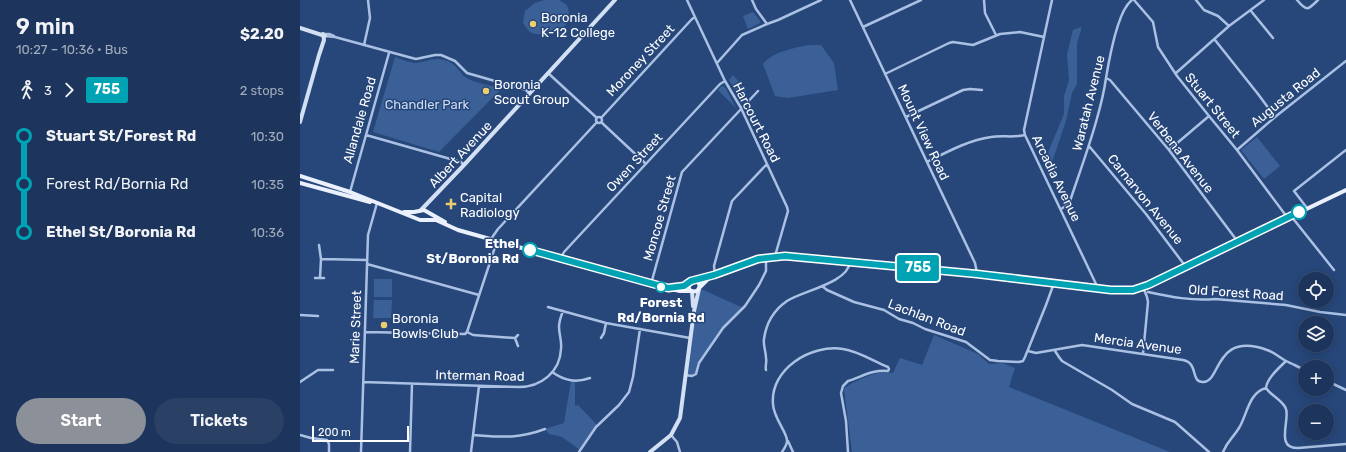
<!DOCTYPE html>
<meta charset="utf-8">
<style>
body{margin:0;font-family:Rubik,sans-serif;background:#2a4065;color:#f1f3f6;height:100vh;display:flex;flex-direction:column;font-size:15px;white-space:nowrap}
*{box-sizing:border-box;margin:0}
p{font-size:13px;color:#a0abbb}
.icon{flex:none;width:22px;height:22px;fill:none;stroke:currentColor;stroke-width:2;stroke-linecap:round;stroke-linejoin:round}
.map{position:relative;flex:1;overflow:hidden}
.side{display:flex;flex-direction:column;background:#1d355c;width:300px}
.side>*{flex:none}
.badge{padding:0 8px;border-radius:3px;font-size:14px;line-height:26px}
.tools{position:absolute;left:998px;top:272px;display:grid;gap:8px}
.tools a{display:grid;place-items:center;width:36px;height:36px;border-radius:50%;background:#1d355c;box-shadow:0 2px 10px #0003,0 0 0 1px #3b5072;font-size:20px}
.scale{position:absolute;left:12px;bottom:10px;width:97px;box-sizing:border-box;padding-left:4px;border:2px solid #fff;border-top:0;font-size:11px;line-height:14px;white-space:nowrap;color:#fff;-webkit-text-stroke:3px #27477a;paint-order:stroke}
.map>.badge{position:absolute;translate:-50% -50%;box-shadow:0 0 0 2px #fff}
.legs{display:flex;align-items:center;gap:6px;height:44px;padding:0 16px;font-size:13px}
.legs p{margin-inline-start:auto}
.headline{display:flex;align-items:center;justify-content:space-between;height:68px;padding:0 16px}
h1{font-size:22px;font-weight:600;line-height:30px}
.button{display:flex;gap:8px;margin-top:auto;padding:8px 16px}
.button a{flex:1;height:46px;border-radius:24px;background:#8c9099;color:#fff;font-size:16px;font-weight:600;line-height:46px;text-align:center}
.button a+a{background:#2a4065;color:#f1f3f6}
ul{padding:0 16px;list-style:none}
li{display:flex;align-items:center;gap:14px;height:48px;font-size:15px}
li i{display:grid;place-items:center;width:6px;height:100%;margin:0 5px;background:currentColor}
li i::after{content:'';width:10px;height:10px;margin:-5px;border:3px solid;border-radius:50%;background:#1d355c}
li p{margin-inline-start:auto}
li:first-child i{background:linear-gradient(#0000 50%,currentColor 0)}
li:last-child i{background:linear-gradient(currentColor 50%,#0000 0)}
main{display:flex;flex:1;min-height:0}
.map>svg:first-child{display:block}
.green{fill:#3a6097}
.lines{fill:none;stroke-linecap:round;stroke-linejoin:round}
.street{stroke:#aac1e4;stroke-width:2.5}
.secondary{stroke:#d3e0f4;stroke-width:4}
.primary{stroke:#eaf0fc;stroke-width:4}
.line-1-casing{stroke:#fff;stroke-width:9}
.line-1{stroke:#00a3b4;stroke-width:6}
.poi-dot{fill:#ecce70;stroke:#27477a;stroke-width:1.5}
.stop-1-dot{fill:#fff;stroke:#00a3b4;stroke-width:2}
.labels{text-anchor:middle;stroke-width:3;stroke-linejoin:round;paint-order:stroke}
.poi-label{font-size:13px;fill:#fff;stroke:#27477a;text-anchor:start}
.street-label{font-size:13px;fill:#fff;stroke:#27477a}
.park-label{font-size:13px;fill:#cddcf3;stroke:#27477a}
.stop-label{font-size:13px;font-weight:bold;fill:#fff;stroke:#27477a;text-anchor:end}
</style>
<main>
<section class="side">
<div class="headline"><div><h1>9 min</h1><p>10:27 – 10:36 · Bus</p></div><b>$2.20</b></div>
<div class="legs"><svg class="icon" aria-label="walk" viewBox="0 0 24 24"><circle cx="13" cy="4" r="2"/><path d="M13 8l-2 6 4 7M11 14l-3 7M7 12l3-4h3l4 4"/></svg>3<svg class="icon" aria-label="forward" viewBox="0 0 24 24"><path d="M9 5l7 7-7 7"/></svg><b class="badge" style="background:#00a3b4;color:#fff">755</b><p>2 stops</p></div>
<ul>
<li><i style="color:#00a3b4"></i><b>Stuart St/Forest Rd</b><p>10:30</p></li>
<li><i style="color:#00a3b4"></i><span>Forest Rd/Bornia Rd</span><p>10:35</p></li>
<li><i style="color:#00a3b4"></i><b>Ethel St/Boronia Rd</b><p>10:36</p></li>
</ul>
<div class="button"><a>Start</a><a>Tickets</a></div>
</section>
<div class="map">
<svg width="1046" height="452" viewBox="0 0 1046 452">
<rect width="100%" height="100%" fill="#27477a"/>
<path class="green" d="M244,0H259L267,5C273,21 264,32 248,34C242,35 234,35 229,31C227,29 225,25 223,23L225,11L235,3Z
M453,12L460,21V23L448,29L443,16Z
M781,27V30L777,43V84L772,93L766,121L748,174L745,168L749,150L764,114V96L769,80L767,54L773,30Z
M508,45H521L534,63L538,90L488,98L475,96L463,64C474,51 492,49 508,45Z
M95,57C101,59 109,63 116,63C128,62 133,56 147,61C156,64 159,72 165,77C173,83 192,86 202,88L139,152L73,132Z
M433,75L446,90L439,97L429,80Z
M422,86L425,87L436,108L418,90Z
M957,137L980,166L964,179L941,150Z
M74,279H92V297H74Z
M399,288L443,308C423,326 404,349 395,375H385Z
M74,300H92L91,318H73Z
M634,335L678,354L689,364L702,363L715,368L709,387L870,452H552L544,389C549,383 576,372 583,372C586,372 590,373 593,373L600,358L622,365Z
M271,381H275V406L278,405L297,425L280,450L262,437L249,434L245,429L264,423Z"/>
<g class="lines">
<path class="street" d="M387,0L425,81L441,108L487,207L488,211L475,256
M452,0L456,9L467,24
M550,0L675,263L677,273
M684,0L685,13L696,35
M752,0L724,130L725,135L796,284L797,289
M834,0L853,22L858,47L877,76L909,116L937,150L987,217
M896,0L904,10L918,16L929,26
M997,0C1007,12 1008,10 1018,0
M951,11L973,38
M563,27L621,0
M23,34H29L34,36
M25,36L35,37L112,58L116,59L135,55H141L155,61L167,73L226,90L230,94
M915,40L958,94L975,117
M64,45L70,18L68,0
M417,63L442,35L467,24L478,20L521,0
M248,73L297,118
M876,73L929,26L964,0
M585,74L649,43L653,42L673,45L700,34L720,32L744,37
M806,78L810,80L869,150L938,242
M606,117L663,90L670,89L682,90
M296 120a3 3 0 1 1 6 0a3 3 0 1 1-6 0Z
M301,118L392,19L395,17
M301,122L346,164
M66,135L161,162L164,165
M789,146L846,214L886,267
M869,150L909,116
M937,150L975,117L1046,61
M627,162C647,152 669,140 691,137C702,135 713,138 725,135
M50,192L89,53
M1007,208L994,191L1046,150
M761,209L769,204C778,177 788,150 796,122C800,108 804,93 806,78C809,60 818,10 832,0
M991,216L1034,270
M191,239L198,229L297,122
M19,245L21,259
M260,259L264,252L420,84L425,81
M67,264L179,295
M415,275L414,266L432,201L467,164
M15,278H24
M20,278L21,259L67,260
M351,284L382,172L458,91
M522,286L527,290L554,302L584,310L599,319L613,323L625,329L666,342L690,360L698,361L719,362L723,361L725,357L746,305L754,283
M843,287L847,297L848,302L843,354
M848,292C871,297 892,301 915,299L986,305L1020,312L1046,315
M248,307L306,323L390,338
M0,315L18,316
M65,332L165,334L167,332L197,241
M167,332L173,335L215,338
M301,338L304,333L306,323
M218,346L215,338L218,335
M728,351L736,353L782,345L883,360C899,363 890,382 903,382C921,383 914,331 967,350C974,352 980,358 986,361C992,364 999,367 1005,370
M755,351L759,357L762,361L812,390L832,404L875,422L909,452
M466,370C465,366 467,362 466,358C466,351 463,346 464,339C466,324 474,310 487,301C502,291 548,283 550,262
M252,372C265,381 276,383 290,378
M385,375L392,376L396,374L399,363L423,328L445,306L459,285L466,271V263L465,258
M1027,381L1046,390
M0,382L18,370H33
M63,382L219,387C241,387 260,372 261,349C262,341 259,334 259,327C259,321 261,316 263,311
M966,388C967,378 979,368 986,361
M0,435L11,438L27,440L29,444V452
M174,435C202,437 218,439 245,429
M371,435L377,442L380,452
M488,441L493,452
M61,452L68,235L77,203
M110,452L112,384
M171,452L179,386
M279,452L296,427L319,405L329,392L333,377L340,329
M482,452C484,449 487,445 487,441C488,434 473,417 473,404C470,369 511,344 543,349C558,351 573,361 588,367L589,369
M548,452L546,421L541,393L543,386L548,381C561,377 574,369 588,371L589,369
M923,452C928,440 933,438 939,428C947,415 949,392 966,388C971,396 983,400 986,409C990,420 975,449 998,448L1046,444"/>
<path class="secondary" d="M0,28L25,36
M0,122L19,55L24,40L23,34
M121,210L164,165L315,0
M392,291L393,306
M350,452L371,435L380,418L394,311L399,289"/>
<path class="primary" d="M0,176L50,192L120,220H136L158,230L350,284L380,291H391
M0,183L70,202
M104,212H114L124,210L145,222
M388.5 286a5.5 5.5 0 1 1 11 0a5.5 5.5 0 1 1-11 0Z
M394,281L458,259L485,256L685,274L811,290L833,289L848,285L1046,190
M372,288L384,286L389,283
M399,288L410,277"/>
</g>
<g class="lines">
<defs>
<path id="line-1" d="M230,250L368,288L384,286L391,281L414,275L458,259L485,256L677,274L811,290H833L848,285L999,212"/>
</defs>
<use href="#line-1" class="line-1-casing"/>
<use href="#line-1" class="line-1"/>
</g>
<g class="poi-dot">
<circle cx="233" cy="24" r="4"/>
<circle cx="186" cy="91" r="4"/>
<path d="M149 198h4v4h4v4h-4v4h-4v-4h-4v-4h4z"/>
<circle cx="84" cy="325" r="4"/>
</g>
<g class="stop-1-dot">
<circle cx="999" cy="212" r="7"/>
<circle cx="230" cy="250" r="7"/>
<circle cx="361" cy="287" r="5"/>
</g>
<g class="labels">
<g class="poi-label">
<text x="241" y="22">Boronia<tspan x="241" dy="15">K-12 College</tspan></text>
<text x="194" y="89">Boronia<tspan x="194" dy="15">Scout Group</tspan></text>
<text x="160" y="202">Capital<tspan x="160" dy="15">Radiology</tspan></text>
<text x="92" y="323">Boronia<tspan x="92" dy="15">Bowls Club</tspan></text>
</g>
<g class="street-label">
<text transform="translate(340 60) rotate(-47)" y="5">Moroney Street</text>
<text transform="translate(985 97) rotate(-39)" y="5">Augusta Road</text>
<text transform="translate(788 103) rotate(-76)" y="5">Waratah Avenue</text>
<text transform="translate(913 105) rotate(51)" y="5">Stuart Street</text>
<text transform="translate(59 120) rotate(-74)" y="5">Allandale Road</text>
<text transform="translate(457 122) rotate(63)" y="5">Harcourt Road</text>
<text transform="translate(624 132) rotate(65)" y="5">Mount View Road</text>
<text transform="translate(881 152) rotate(52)" y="5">Verbena Avenue</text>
<text transform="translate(160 154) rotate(-47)" y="5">Albert Avenue</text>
<text transform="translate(334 162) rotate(-47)" y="5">Owen Street</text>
<text transform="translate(757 178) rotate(64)" y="5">Arcadia Avenue</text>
<text transform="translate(846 199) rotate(51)" y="5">Carnarvon Avenue</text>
<text transform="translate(359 218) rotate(-74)" y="5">Moncoe Street</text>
<text transform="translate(936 292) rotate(4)" y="5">Old Forest Road</text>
<text transform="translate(627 317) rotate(21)" y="5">Lachlan Road</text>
<text transform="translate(55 327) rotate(-88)" y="5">Marie Street</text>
<text transform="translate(838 343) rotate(8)" y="5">Mercia Avenue</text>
<text transform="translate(180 375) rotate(1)" y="5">Interman Road</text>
</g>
<g class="park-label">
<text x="127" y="109">Chandler Park</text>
</g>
<g class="stop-label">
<text x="219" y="248">Ethel<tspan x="219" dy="15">St/Boronia Rd</tspan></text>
<text x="361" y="307" text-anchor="middle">Forest<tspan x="361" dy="15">Rd/Bornia Rd</tspan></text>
</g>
</g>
</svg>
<div class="tools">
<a><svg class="icon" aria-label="locate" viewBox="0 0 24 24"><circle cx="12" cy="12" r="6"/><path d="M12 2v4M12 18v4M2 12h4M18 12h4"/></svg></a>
<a><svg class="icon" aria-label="layers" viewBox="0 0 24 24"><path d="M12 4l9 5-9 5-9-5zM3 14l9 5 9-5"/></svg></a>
<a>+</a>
<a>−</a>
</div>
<div class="scale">200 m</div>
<b class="badge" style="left:618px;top:268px;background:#00a3b4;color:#fff">755</b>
</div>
</main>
